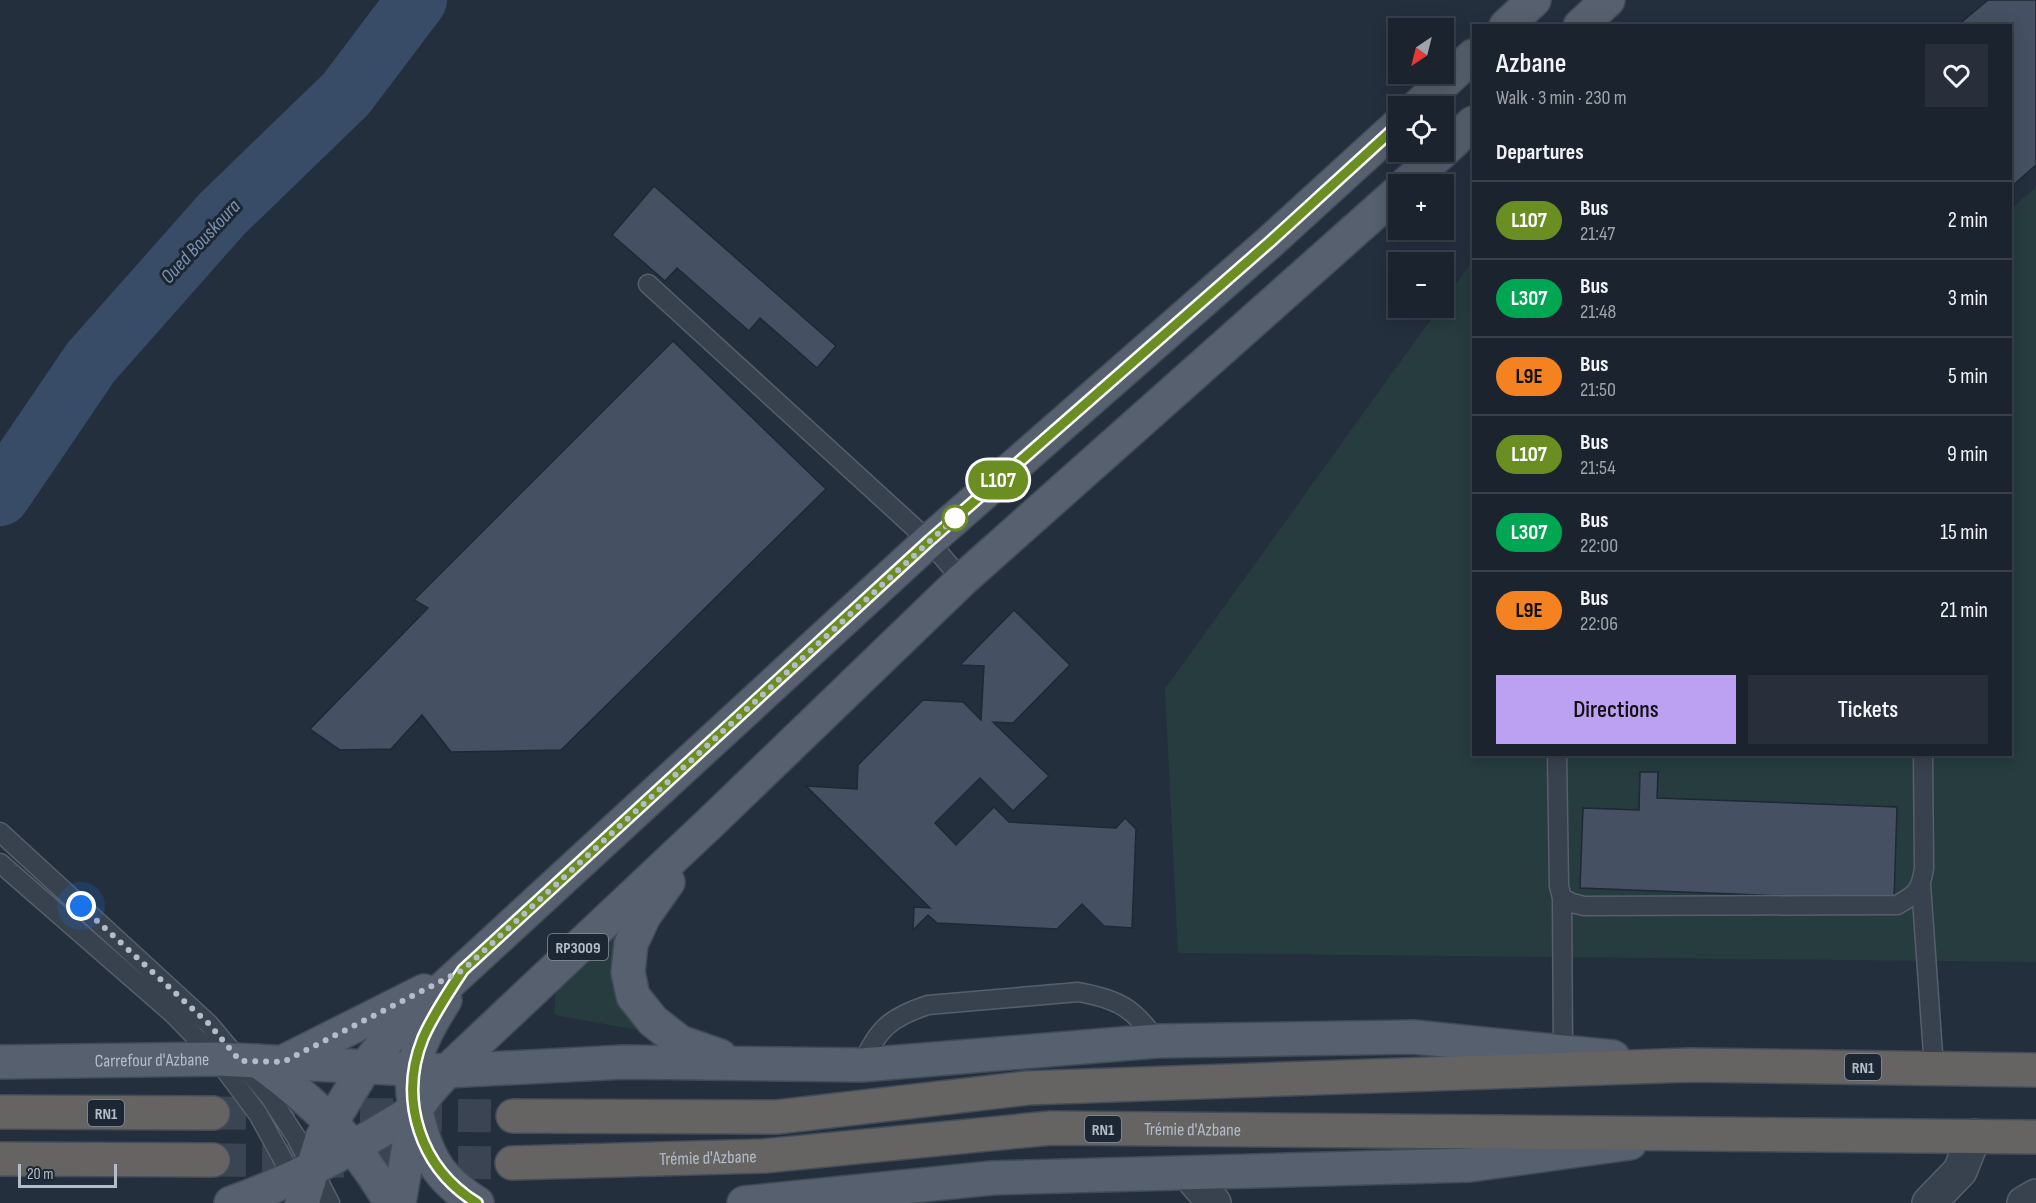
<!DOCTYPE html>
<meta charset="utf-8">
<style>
body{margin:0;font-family:"Sofia Sans Condensed",sans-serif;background:#282f3a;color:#f1f3f6;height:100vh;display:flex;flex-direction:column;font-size:22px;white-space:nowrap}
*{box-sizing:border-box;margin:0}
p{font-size:20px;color:#a0a4aa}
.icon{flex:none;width:33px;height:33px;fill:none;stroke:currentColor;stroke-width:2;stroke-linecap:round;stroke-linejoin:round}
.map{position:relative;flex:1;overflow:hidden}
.side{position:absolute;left:1472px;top:24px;width:540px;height:732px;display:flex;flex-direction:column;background:#1b232e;border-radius:0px;box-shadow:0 3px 15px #0003,0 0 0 2px #39404a}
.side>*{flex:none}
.badge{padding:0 12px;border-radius:20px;font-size:21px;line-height:39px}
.needle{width:39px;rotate:215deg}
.buttons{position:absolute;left:1388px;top:18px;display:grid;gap:12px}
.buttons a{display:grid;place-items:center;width:66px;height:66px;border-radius:0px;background:#1b232e;box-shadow:0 3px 15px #0003,0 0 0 2px #39404a;font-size:30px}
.scale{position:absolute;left:18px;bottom:15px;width:99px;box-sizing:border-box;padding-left:6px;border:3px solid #b4bcc9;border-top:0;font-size:16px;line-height:21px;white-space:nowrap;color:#b4bcc9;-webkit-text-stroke:4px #1d2633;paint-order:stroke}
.you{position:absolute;width:30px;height:30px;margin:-15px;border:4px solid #fff;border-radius:50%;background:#1a73e8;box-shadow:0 0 0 9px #1a73e833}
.map>.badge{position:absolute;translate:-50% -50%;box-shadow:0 0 0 3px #fff}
h2{padding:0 24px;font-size:22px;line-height:54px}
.round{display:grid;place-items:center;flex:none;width:63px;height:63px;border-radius:0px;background:#282f3a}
.headline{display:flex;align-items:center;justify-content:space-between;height:102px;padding:0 24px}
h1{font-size:28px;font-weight:600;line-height:45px}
.primary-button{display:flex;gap:12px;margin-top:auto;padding:12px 24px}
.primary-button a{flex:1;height:69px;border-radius:0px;background:#bca0f2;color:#111;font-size:24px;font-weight:600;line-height:69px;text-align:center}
.primary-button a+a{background:#282f3a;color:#f1f3f6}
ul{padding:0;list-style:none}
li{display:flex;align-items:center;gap:18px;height:78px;padding:0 24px;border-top:2px solid #39404a}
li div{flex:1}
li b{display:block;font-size:22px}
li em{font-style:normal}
li .badge{min-width:66px;font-weight:700;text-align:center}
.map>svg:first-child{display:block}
.green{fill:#263c3f}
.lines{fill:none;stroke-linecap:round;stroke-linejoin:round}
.river{stroke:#394c67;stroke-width:60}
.building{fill:#455162;stroke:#1f2835;stroke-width:1.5}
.trunk-tunnel{stroke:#3a4453;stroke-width:33;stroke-dasharray:33 16;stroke-linecap:butt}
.service-casing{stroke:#565f6c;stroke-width:21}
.minor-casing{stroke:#565f6c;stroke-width:36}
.primary-casing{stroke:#414a57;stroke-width:36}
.trunk-casing{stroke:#434c59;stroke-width:36}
.service{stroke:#38414e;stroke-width:18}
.minor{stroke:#38414e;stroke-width:33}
.primary{stroke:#56606e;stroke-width:33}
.trunk{stroke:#656462;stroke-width:33}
.line-casing{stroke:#fff;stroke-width:14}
.line{stroke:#6b8e23;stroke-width:9}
.walk{stroke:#b4bcc9;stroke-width:6;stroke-dasharray:0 10.8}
.stop-dot{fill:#fff;stroke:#6b8e23;stroke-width:3}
.labels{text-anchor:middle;stroke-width:6;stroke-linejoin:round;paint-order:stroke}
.shield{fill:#1d2633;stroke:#878f9c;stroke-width:1.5}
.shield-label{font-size:16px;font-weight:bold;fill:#b4bcc9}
.street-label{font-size:18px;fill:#b4bcc9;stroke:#1d2633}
.water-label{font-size:20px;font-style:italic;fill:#7c92b1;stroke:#1d2633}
</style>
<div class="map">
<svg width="2036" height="1203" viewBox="0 0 2036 1203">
<rect width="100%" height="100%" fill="#242f3e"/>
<path class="green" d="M2036,187V962L1178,953L1165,689L1439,308H1443V302L1473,260V754H2010V210Z
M618,926L617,959L649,1032L554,1015L556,989Z"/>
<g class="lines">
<path class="river" d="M0,496L91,362L222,214L346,94L417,0"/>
</g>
<path class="building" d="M1988,0H2036V165L2010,188V26H1957Z
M654,186L836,346L817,368L760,318L749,331L677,268L665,281L612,235Z
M673,341L826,489L561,750L451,752L422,715L391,749L340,750L310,729L428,608L414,600Z
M1014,610L1070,665L1013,723L993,722L1049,776L1013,811L980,778L935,823L956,845L994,807L1009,822L1116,828L1125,818L1136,829L1132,928L1104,926L1082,904L1057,929L937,923L928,915L913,930L914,907L930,908L806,786L857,789L858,765L923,700L963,702L981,720L984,666L960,665Z
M1640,772H1658L1657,798L1897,807L1894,900L1580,888L1583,808L1639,810Z"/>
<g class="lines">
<path class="trunk-tunnel" d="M213,1113L513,1116
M213,1160L512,1163"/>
<defs>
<path id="service" d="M648,284L929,541L962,580
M1557,754L1559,886L1562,898L1572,903L1584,906L1897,905C1917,894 1921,890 1924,868L1923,754
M0,832L209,1024L270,1097L296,1137L330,1203
M0,863L172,1013L217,1059L258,1114L297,1185
M1921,885L1934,1068
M1562,898L1563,1052
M862,1065C877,1029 891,1017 928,1005L1078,992C1118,999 1134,1008 1157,1041"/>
<path id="minor" d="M1188,1173L1214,1203
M1929,1203L1960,1171L1974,1136
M2024,1203L2036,1196"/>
<g id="primary">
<path d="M1506,26L1534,0"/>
<path d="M1580,26L1608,0"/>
<path d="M1418,106L1473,56"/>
<path d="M1443,151L1473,123"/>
<path d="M1406,184L1442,152"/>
<path d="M668,882L644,916L631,944L628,972L633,996L653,1021L680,1042L720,1056"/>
<path d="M445,1000C431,1022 417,1046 413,1072C411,1090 414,1106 419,1123C429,1162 442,1181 477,1203"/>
<path d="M258,1061C316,1103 355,1141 391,1203"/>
<path id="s1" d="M0,1062L217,1059L447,1071L624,1062L862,1065L1157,1041L1414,1037L1613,1057"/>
<path d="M283,1062L424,991"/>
<path d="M231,1203C297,1180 356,1147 415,1110"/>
<path d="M302,1203L322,1138L365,1067L385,1042L929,541L1271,241L1398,125"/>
<path d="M399,1203L415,1110L428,1092L447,1071L709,824L962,580L1398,192"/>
<path d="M744,1203L992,1178L1470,1165L1630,1143"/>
</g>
<g id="trunk">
<path d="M0,1112L213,1113"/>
<path d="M513,1116L777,1117L1027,1088L1690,1065L2036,1070"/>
<path d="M0,1159L213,1160"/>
<path id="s2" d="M512,1163L764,1156L1051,1128L2036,1137"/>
</g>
</defs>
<use href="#service" class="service-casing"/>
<use href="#minor" class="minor-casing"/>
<use href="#primary" class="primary-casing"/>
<use href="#trunk" class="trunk-casing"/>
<use href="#service" class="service"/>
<use href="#minor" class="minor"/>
<use href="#primary" class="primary"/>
<use href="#trunk" class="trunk"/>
</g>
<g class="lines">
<defs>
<path id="line" d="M477,1203C420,1168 398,1100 423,1038C433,1015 449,991 463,970L929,541L1271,241L1398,125"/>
</defs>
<use href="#line" class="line-casing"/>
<use href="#line" class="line"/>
<path class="walk" d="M81,906L209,1024L240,1061L283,1062L463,970L955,518"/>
</g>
<circle class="stop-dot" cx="955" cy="518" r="12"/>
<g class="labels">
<g class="shield">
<rect x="548" y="934" width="60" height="26" rx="4.5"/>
<rect x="1845" y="1054" width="36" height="26" rx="4.5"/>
<rect x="88" y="1100" width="36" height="26" rx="4.5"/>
<rect x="1085" y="1116" width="36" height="26" rx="4.5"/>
</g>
<g class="shield-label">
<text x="578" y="953">RP3009</text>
<text x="1863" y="1073">RN1</text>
<text x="106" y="1119">RN1</text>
<text x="1103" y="1135">RN1</text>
</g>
<g class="street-label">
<text dy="6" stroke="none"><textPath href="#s1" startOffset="152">Carrefour d'Azbane</textPath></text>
<text dy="6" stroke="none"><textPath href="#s2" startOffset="682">Trémie d'Azbane</textPath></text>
<text dy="6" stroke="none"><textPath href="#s2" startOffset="196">Trémie d'Azbane</textPath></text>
</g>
<g class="water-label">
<text transform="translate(200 241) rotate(-47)" y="7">Oued Bouskoura</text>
</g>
</g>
</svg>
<div class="buttons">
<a><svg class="needle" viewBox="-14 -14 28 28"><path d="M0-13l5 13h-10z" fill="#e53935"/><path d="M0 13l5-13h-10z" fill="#a0a4aa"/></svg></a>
<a><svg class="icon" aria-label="locate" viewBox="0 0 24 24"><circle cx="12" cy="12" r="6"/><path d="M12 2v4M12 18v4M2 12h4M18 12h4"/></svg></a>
<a>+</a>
<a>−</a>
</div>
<div class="scale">20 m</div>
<div class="you" style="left:81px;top:906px"></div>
<b class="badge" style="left:998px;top:480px;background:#6b8e23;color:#fff">L107</b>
<section class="side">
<div class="headline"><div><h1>Azbane</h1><p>Walk · 3 min · 230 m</p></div><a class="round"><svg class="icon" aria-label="heart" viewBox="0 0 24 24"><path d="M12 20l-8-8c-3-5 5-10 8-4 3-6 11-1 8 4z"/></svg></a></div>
<h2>Departures</h2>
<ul>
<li><span class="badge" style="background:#6b8e23;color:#fff">L107</span><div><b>Bus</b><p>21:47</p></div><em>2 min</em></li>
<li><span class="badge" style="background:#00a651;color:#fff">L307</span><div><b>Bus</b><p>21:48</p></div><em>3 min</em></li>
<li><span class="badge" style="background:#f58220;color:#111">L9E</span><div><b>Bus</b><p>21:50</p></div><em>5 min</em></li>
<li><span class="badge" style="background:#6b8e23;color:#fff">L107</span><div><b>Bus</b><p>21:54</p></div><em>9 min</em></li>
<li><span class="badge" style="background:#00a651;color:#fff">L307</span><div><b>Bus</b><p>22:00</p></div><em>15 min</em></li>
<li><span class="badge" style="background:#f58220;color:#111">L9E</span><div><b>Bus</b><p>22:06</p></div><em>21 min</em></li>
</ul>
<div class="primary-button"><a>Directions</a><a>Tickets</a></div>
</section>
</div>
